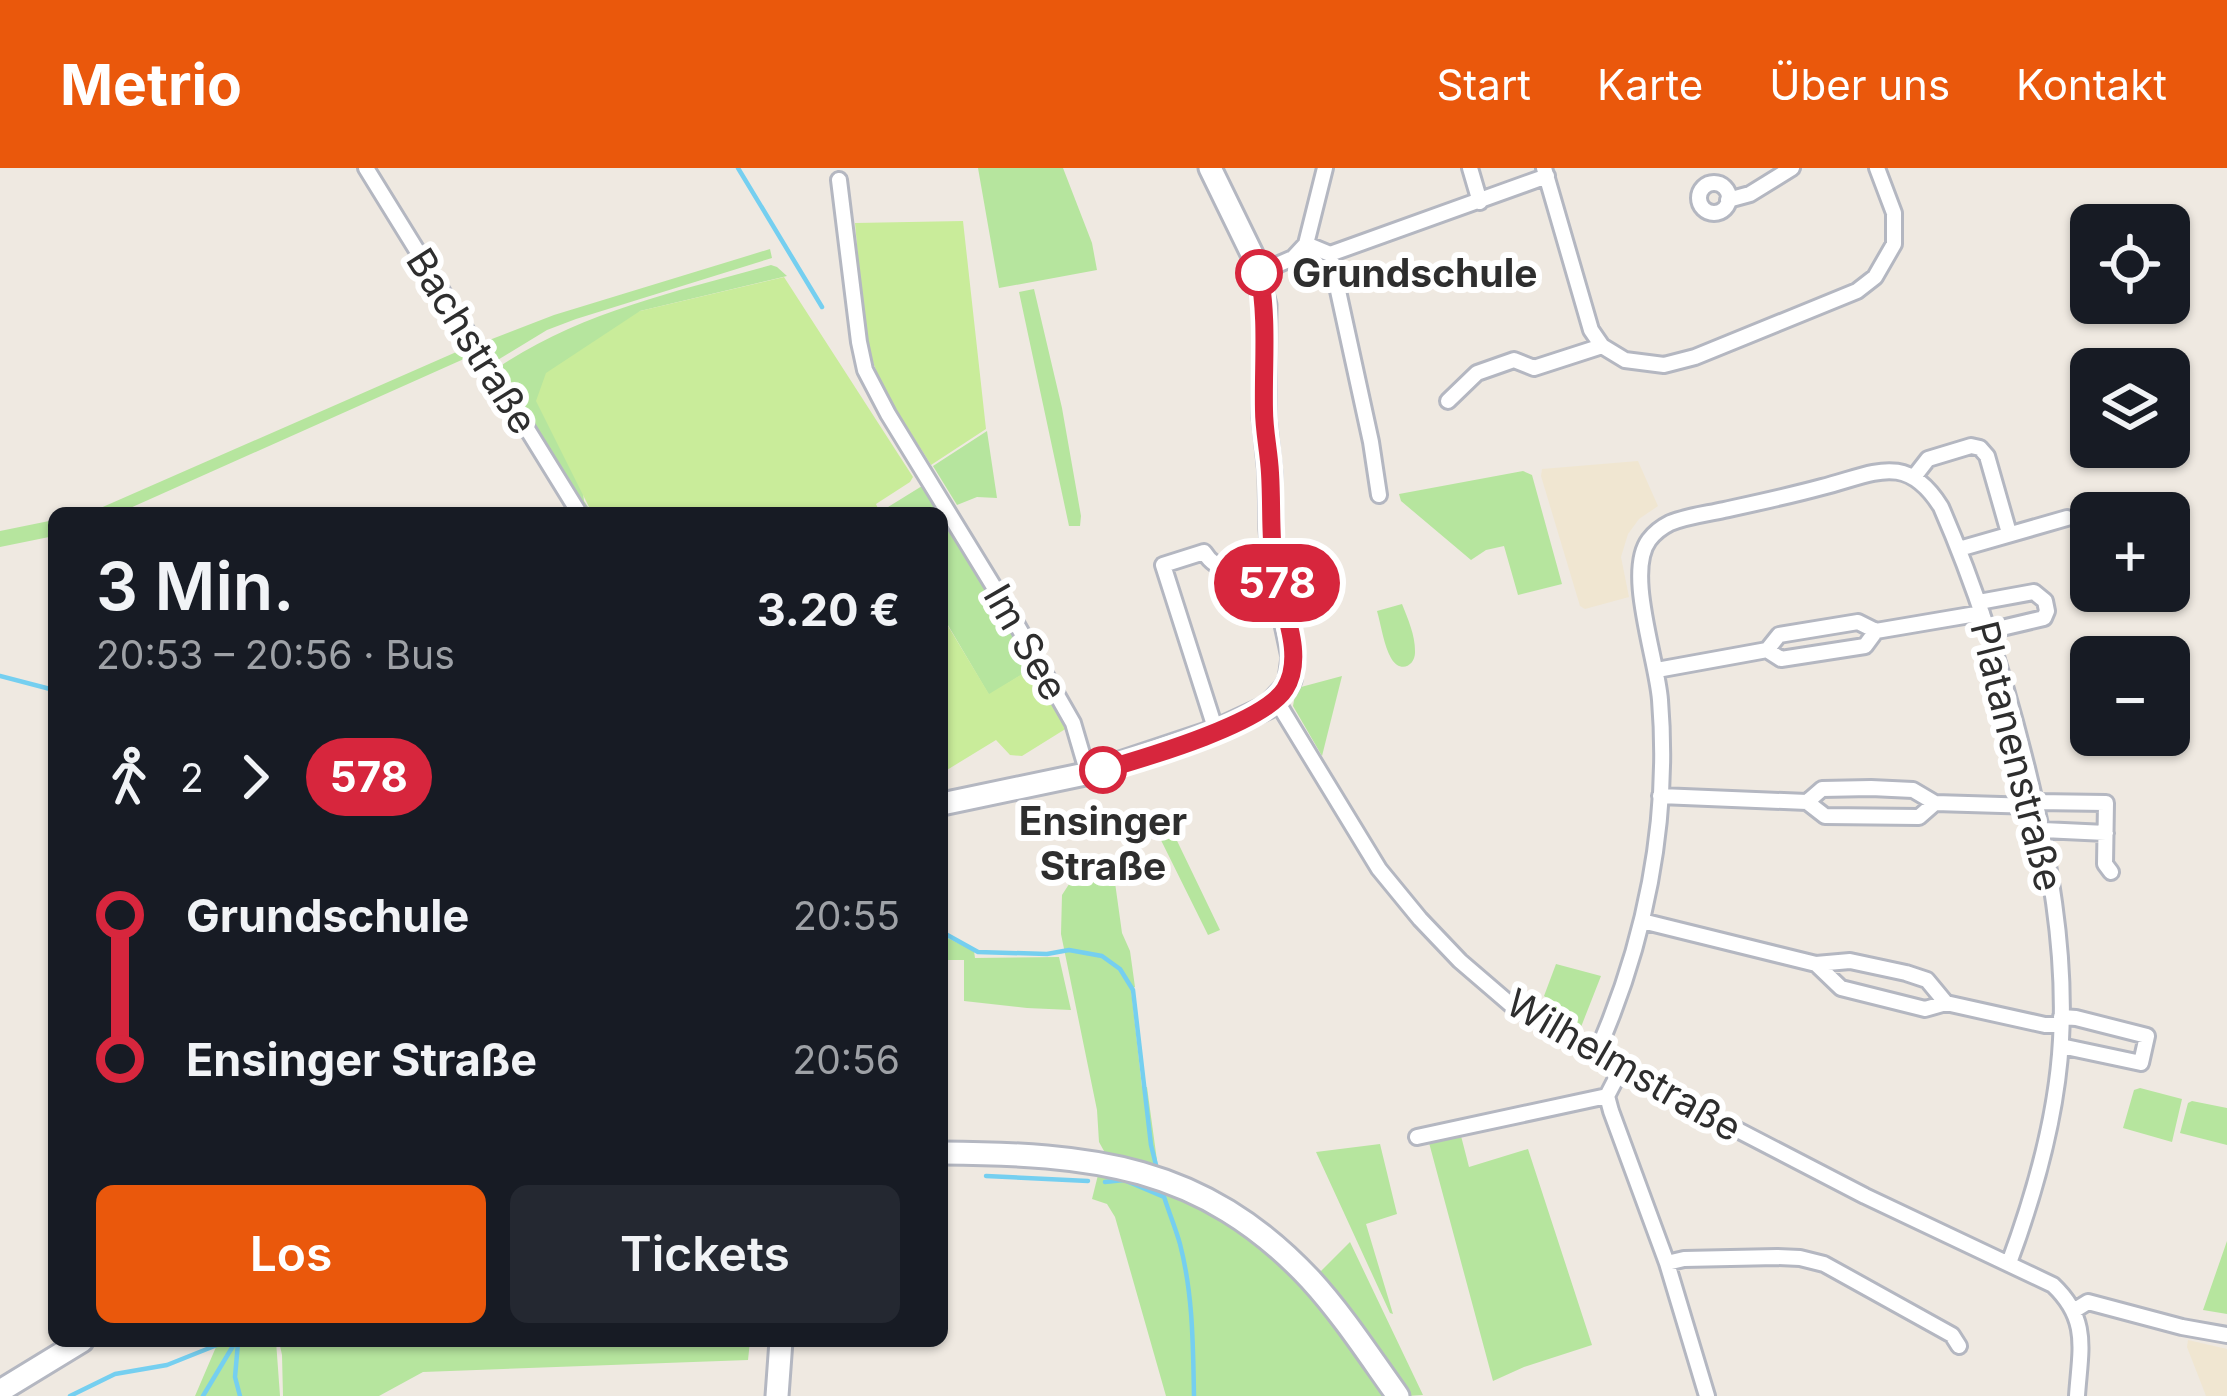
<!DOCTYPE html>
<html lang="de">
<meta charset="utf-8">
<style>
body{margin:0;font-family:Inter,sans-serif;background:#242831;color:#f1f3f6;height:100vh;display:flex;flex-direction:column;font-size:45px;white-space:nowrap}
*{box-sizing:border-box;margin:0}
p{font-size:39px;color:#9ea1a6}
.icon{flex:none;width:66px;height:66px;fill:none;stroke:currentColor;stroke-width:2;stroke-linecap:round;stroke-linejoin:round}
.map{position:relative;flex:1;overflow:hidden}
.sheet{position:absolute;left:48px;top:339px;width:900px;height:840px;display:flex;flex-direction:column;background:#171b24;border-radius:18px;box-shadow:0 3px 9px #0004}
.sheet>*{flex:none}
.badge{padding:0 24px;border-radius:39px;font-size:42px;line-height:78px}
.buttons{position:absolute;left:2070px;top:36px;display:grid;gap:24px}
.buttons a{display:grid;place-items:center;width:120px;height:120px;border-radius:18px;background:#171b24;box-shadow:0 3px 9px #0004;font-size:60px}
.map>.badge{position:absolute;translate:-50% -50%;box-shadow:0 0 0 6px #fff}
.legs{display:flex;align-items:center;gap:18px;height:132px;padding:0 48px;font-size:39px}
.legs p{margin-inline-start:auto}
.head{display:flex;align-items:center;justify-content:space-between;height:204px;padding:0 48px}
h1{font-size:66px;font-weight:600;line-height:90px}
.cta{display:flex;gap:24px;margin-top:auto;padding:24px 48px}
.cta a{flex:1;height:138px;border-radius:18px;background:#ea580c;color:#fff;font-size:48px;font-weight:600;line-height:138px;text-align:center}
.cta a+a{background:#242831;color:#f1f3f6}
ul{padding:0 48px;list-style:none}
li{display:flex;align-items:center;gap:42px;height:144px;font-size:45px}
li i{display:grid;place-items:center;width:18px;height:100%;margin:0 15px;background:currentColor}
li i::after{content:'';width:30px;height:30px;margin:-15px;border:9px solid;border-radius:50%;background:#171b24}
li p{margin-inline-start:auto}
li:first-child i{background:linear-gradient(#0000 50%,currentColor 0)}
li:last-child i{background:linear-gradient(currentColor 50%,#0000 0)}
header{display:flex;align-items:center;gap:72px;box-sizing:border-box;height:168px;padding:0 60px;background:#ea580c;color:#fff}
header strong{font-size:57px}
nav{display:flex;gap:66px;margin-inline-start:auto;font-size:42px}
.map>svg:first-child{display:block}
.education{fill:#f0e6d1}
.green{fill:#b6e59e}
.pitch{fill:#c9ec9a}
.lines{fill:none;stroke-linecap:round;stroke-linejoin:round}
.stream{stroke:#75cff0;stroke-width:4.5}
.street-casing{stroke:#b4b7c1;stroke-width:20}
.secondary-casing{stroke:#b4b7c1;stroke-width:27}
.street{stroke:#fff;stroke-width:14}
.secondary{stroke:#fff;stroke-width:21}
.line-1-casing{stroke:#fff;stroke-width:27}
.line-1{stroke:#d7263d;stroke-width:18}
.stop-1-dot{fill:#fff;stroke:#d7263d;stroke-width:6}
.labels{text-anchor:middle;stroke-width:12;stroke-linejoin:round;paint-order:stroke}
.stop-label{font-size:39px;font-weight:bold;fill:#2e2e2e;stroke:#fff;text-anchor:start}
.street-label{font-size:39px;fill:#2e2e2e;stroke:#fff}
</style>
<header>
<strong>Metrio</strong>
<nav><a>Start</a><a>Karte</a><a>Über uns</a><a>Kontakt</a></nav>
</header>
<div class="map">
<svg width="2227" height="1228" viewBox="0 0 2227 1228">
<rect width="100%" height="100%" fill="#efe9e1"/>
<path class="education" d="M1638,293L1658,338L1639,351L1628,366L1621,389L1629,429L1585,441L1580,438L1541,308L1542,301Z
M2188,1172L2227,1181V1228H2206L2187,1179Z"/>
<path class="green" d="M978,0H1063L1092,75L1097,102L999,120Z
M770,81L772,90L576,151L547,162L496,193H492L479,176L554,147Z
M771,97L777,99L787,108L640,143L583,324L584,333L592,345H584L497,206L499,199C580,144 678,123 771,97Z
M1034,121L1062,240L1081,348L1080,358H1069L1019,124Z
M470,178L475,186L119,345H89Z
M987,263L997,330L977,329L957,337L933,298Z
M1523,303L1532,307L1562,416L1518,427L1504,378L1486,382L1471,392L1401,333L1399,326Z
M922,318L939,345H881L880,344Z
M942,350L1034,499L989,527L942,447Z
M54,352V368L0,379V363Z
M1402,436C1408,451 1415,467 1415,483C1416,498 1400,506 1391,490C1384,478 1381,457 1377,443Z
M1342,508L1322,588L1293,538L1295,527L1301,519Z
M1151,652H1167L1220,762L1208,767Z
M1112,693L1122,765L1130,783L1135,819L1131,821L1142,919H1147L1158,1000L1135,991L1132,1013C1179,1030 1226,1050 1265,1083C1312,1123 1348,1178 1383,1228H1166L1115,1049L1107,1036L1092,1031L1104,983L1099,974L1097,942L1061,766L1062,727L1082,696Z
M942,767L974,783L975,790L1059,789L1071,842L1027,840L964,833V792H942Z
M1556,796L1601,808L1581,859L1548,842L1551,833L1544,828Z
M2140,920L2182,931L2172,974L2123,960L2134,922Z
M2192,933L2227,940V977L2180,965L2188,935Z
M1460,964L1469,999L1528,981L1592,1177L1524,1199L1493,1213L1428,971Z
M1380,976L1397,1046L1366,1056L1393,1146L1390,1145L1316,984Z
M2227,1073V1146L2203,1142Z
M1350,1074L1423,1227L1407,1228L1319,1105Z
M230,1173H276L280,1228H195L216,1179Z
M279,1173H750L748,1192L423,1204L379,1228H283L282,1187Z"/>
<path class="pitch" d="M963,53L986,261L931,297C912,265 887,233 874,197C861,160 859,96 855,55Z
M784,109L913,309L910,314L876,336L880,345H592L536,233L546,205L640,143Z
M942,448L989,526L1034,499L1067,560L1022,588L1010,587L996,572L942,605Z"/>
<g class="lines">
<path class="stream" d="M738,0L822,139
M0,508L54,522
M942,764L978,784L1047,786L1069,782L1102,788L1120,801L1133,822L1151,977L1158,1005
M986,1008L1088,1013
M1105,1014L1124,1012L1164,1029
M1162,1022C1167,1040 1175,1058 1180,1076C1193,1126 1193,1177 1194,1228
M238,1175L235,1209L240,1228
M70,1228L115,1206L167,1197L227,1173
M203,1228L236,1173"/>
<defs>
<path id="street" d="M366,0L579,345
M1470,0L1480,34
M1544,0L1591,162L1602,178L1625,192L1664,197L1695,189L1857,123L1875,109L1894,76V45L1877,0
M839,12L859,174L865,202L888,246L1013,450L1073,555L1088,606
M1699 30a15 15 0 1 1 30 0a15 15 0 1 1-30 0Z
M1728,32L1750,26L1792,0
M1306,76L1330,86L1371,274L1379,327
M1330,86L1547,8
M1258,105L1293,90L1306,76L1325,0
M1448,233L1477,205L1514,192L1534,200L1602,178
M1914,309L1928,291L1971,278L1980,280L1987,288L2009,365
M1959,381L2067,350
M1979,434L2034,424L2045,433L2047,443L2044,450L1989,463
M1767,482L1779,467L1858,454L1876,463L1982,445
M1657,502L1767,482L1781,491L1865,478L1876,463
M1276,532L1379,701L1420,751L1460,793L1510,836L1595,888L1865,1028L2053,1117C2090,1152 2080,1182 2077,1228
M1216,563L1163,397L1204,384C1220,410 1247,402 1274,400
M1660,628L1807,634L1825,648L1919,649L1935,635
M1807,634L1822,621L1871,620L1913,622L1935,635L2036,638
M2036,634L2106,635L2105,696L2111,704
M2043,662L2106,665
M1642,753L1816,796L1841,820L1925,841L1946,835
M1816,796L1850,793L1906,805L1927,812L1946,835L2045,857H2061
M2061,878L2141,895L2147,868L2076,850L2061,849
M1595,888C1645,777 1670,654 1660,532C1657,491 1625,404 1649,372C1655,364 1662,359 1670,355C1687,348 1706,346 1724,342C1756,335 1789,328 1822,319C1874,306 1906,283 1941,339C1978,424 2005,511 2027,600C2049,690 2066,780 2061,872C2057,948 2035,1025 2009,1095
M1621,901L1607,928L1611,943L1667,1095L1707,1228
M1417,969L1607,928
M1667,1095L1684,1091L1777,1089L1800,1090L1824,1096L1952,1167L1959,1178
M2075,1142L2088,1134L2182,1159L2227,1167"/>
<path id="secondary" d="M942,636L1090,605L1216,563L1268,539L1285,521L1290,512L1293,489L1274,400L1271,361L1270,305L1264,249L1265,137L1252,86L1210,0
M942,985C1090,986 1202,996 1310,1111C1343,1147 1370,1189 1398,1228
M0,1223L82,1173
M777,1228L781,1173"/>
</defs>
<use href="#street" class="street-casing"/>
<use href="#secondary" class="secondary-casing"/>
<use href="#street" class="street"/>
<use href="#secondary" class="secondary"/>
</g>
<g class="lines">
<defs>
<path id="line-1" d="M1103,602C1144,590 1263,556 1285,521C1307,486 1279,434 1274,397C1270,366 1272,336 1270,305C1269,284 1264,263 1264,242C1263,196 1268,150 1259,105"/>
</defs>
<use href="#line-1" class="line-1-casing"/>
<use href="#line-1" class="line-1"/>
</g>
<g class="stop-1-dot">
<circle cx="1259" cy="105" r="21"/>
<circle cx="1103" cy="602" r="21"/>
</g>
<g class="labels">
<g class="stop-label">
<text x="1292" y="119">Grundschule</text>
<text x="1103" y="667" text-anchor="middle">Ensinger<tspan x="1103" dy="45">Straße</tspan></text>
</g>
<g class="street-label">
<text transform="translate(472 173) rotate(58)" y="14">Bachstraße</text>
<text transform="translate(1026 474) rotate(60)" y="14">Im See</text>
<text transform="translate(2017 588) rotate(76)" y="14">Platanenstraße</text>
<text transform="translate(1624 897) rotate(30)" y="14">Wilhelmstraße</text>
</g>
</g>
</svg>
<div class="buttons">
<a><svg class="icon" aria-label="locate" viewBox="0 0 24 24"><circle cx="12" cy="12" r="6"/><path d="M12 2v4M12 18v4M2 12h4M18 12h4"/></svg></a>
<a><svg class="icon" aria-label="layers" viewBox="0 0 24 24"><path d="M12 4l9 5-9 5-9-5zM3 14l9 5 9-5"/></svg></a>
<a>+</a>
<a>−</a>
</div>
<b class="badge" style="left:1277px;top:415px;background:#d7263d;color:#fff">578</b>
<section class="sheet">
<div class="head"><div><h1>3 Min.</h1><p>20:53 – 20:56 · Bus</p></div><b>3.20 €</b></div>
<div class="legs"><svg class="icon" aria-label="walk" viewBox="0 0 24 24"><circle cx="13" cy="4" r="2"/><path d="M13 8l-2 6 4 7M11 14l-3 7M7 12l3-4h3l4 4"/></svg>2<svg class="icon" aria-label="forward" viewBox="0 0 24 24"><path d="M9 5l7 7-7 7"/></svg><b class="badge" style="background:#d7263d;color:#fff">578</b></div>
<ul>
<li><i style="color:#d7263d"></i><b>Grundschule</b><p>20:55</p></li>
<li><i style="color:#d7263d"></i><b>Ensinger Straße</b><p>20:56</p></li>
</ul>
<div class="cta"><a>Los</a><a>Tickets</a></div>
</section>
</div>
